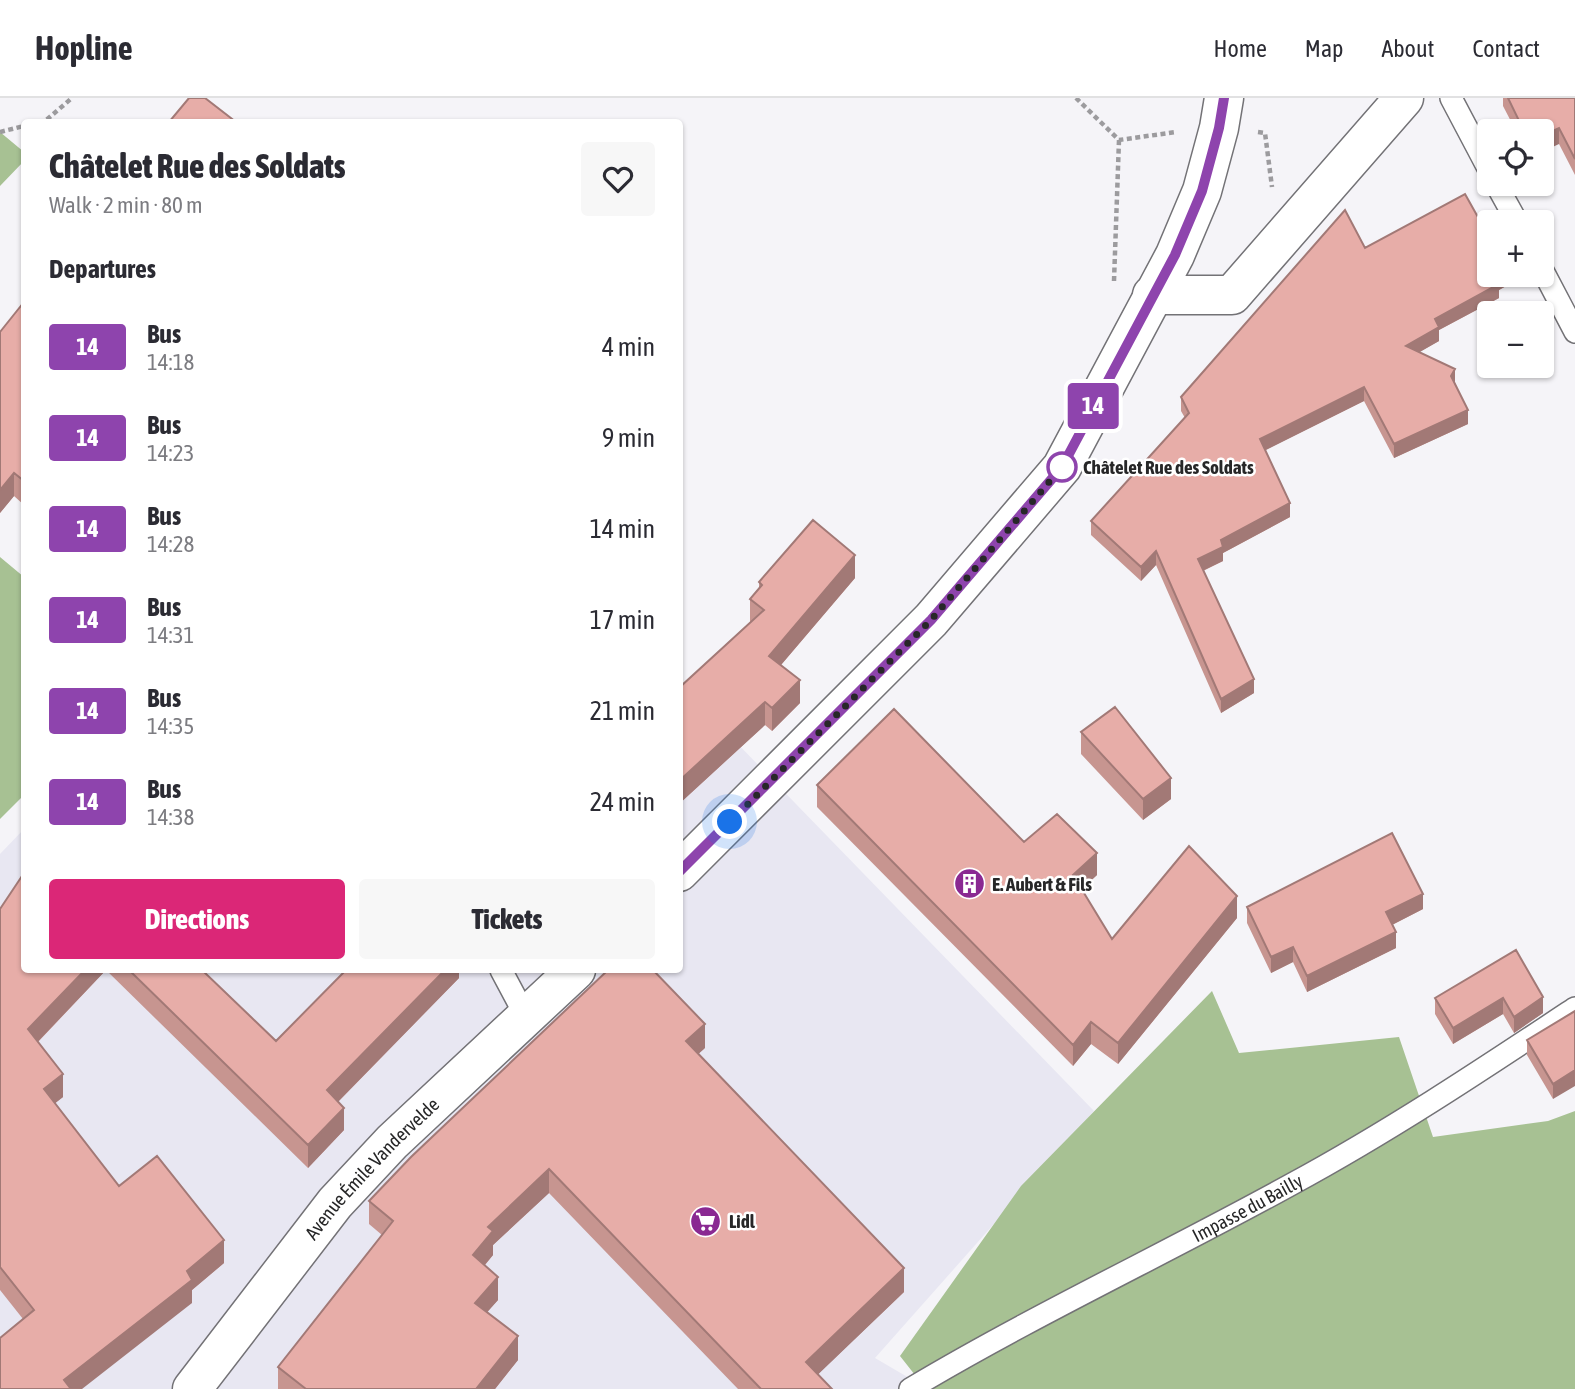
<!DOCTYPE html>
<meta charset="utf-8">
<style>
body{margin:0;font-family:"Asap Condensed",sans-serif;background:#f7f7f7;color:#2b2b33;height:100vh;display:flex;flex-direction:column;font-size:26px;white-space:nowrap}
*{box-sizing:border-box;margin:0}
p{font-size:23px;color:#7c7c81}
.icon{flex:none;width:38px;height:38px;fill:none;stroke:currentColor;stroke-width:2;stroke-linecap:round;stroke-linejoin:round}
.map{position:relative;flex:1;overflow:hidden}
.panel{position:absolute;left:21px;top:21px;width:662px;height:854px;display:flex;flex-direction:column;background:#fff;border-radius:7px;box-shadow:0 2px 5px #0004}
.panel>*{flex:none}
.badge{padding:0 14px;border-radius:5px;font-size:24px;line-height:46px}
.fabs{position:absolute;left:1477px;top:21px;display:grid;gap:14px}
.fabs a{display:grid;place-items:center;width:77px;height:77px;border-radius:7px;background:#fff;box-shadow:0 2px 5px #0004;font-size:35px}
.you{position:absolute;width:35px;height:35px;margin:-18px;border:5px solid #fff;border-radius:50%;background:#1a73e8;box-shadow:0 0 0 10px #1a73e833}
.map>.badge{position:absolute;translate:-50% -50%;box-shadow:0 0 0 4px #fff}
h2{padding:0 28px;font-size:26px;line-height:63px}
.round{display:grid;place-items:center;flex:none;width:74px;height:74px;border-radius:7px;background:#f7f7f7}
.head{display:flex;align-items:center;justify-content:space-between;height:119px;padding:0 28px}
h1{font-size:33px;font-weight:800;line-height:52px}
.primary-button{display:flex;gap:14px;margin-top:auto;padding:14px 28px}
.primary-button a{flex:1;height:80px;border-radius:7px;background:#db2777;color:#fff;font-size:28px;font-weight:800;line-height:80px;text-align:center}
.primary-button a+a{background:#f7f7f7;color:#2b2b33}
ul{padding:0;list-style:none}
li{display:flex;align-items:center;gap:21px;height:91px;padding:0 28px}
li div{flex:1}
li b{display:block;font-size:26px}
li em{font-style:normal}
li .badge{min-width:77px;font-weight:700;text-align:center}
header{display:flex;align-items:center;gap:42px;box-sizing:border-box;height:98px;padding:0 35px;background:#fff;border-bottom:2px solid #e1e1e2}
header strong{font-size:33px}
nav{display:flex;gap:38px;margin-inline-start:auto;font-size:24px}
.map>svg:first-child{display:block}
.built{fill:#e8e7f2}
.forest{fill:#a7c193}
.lines{fill:none;stroke-linecap:round;stroke-linejoin:round}
.service-casing{stroke:#737276;stroke-width:24}
.minor-casing{stroke:#737276;stroke-width:41}
.secondary-casing{stroke:#737276;stroke-width:41}
.path{stroke:#9c9b9e;stroke-width:4.5;stroke-dasharray:5 3.5;stroke-linecap:butt}
.service{stroke:#fff;stroke-width:21}
.minor{stroke:#fff;stroke-width:38}
.secondary{stroke:#fff;stroke-width:38}
.wall{fill:#c79590}
.shaded-wall{fill:#a27976}
.building{fill:#e7ada8;stroke:#a27976;stroke-width:2}
.line-casing{stroke:#fff;stroke-width:16}
.line{stroke:#8e44ad;stroke-width:10}
.walk{stroke:#272728;stroke-width:7;stroke-dasharray:0 12.6}
.stop-dot{fill:#fff;stroke:#8e44ad;stroke-width:3.5}
.labels{text-anchor:middle;stroke-width:5;stroke-linejoin:round;paint-order:stroke}
.stop-label{font-size:19px;font-weight:bold;fill:#272728;stroke:#fff;text-anchor:start}
.poi-label{font-size:19px;font-weight:bold;fill:#272728;stroke:#fff;text-anchor:start}
.street-label{font-size:19px;fill:#272728;stroke:#fff}
</style>
<header>
<strong>Hopline</strong>
<nav><a>Home</a><a>Map</a><a>About</a><a>Contact</a></nav>
</header>
<div class="map">
<svg width="1575" height="1291" viewBox="0 0 1575 1291">
<rect width="100%" height="100%" fill="#f5f4f8"/>
<path class="built" d="M733,641L1094,1013L875,1260L928,1291H0V756L24,731V872H679V705Z"/>
<path class="forest" d="M0,34L24,54V63L0,88Z
M0,459L24,479V697L0,721Z
M1212,893L1239,955L1399,939L1433,1039L1548,1023L1575,1013V1291H926L900,1258L1021,1088Z"/>
<g class="lines">
<defs>
<g id="service">
<path d="M1451,0L1489,72"/>
<path d="M1496,86L1517,124"/>
<path d="M1542,171L1575,234"/>
<path d="M501,872L526,919"/>
<path id="s1" d="M910,1291C1034,1217 1165,1156 1292,1086C1390,1033 1483,971 1575,910"/>
</g>
<path id="minor" d="M1152,197H1232L1404,0"/>
<g id="secondary">
<path d="M679,774L931,522L1062,369L1175,157L1202,93L1219,30L1224,0"/>
<path id="s2" d="M192,1291L335,1105L392,1044L576,872"/>
</g>
</defs>
<use href="#service" class="service-casing"/>
<use href="#minor" class="minor-casing"/>
<use href="#secondary" class="secondary-casing"/>
<path class="path" d="M1076,0L1119,42L1176,34
M39,24L45,23L72,0
M0,34L24,28
M1258,34L1265,35L1272,89
M1114,183L1119,42"/>
<use href="#service" class="service"/>
<use href="#minor" class="minor"/>
<use href="#secondary" class="secondary"/>
</g>
<path class="wall" d="M1503,0H1575V77L1559,46L1542,33H1516L1503,8Z
M1479,121L1515,177V183L1499,192V200L1439,232V243L1419,254L1455,285L1468,326L1394,360L1364,303L1265,352L1290,419L1223,455V463L1203,473L1254,595L1221,615L1156,467L1141,483L1091,437V423L1185,320L1181,313V299L1365,150Z
M24,204V407L14,398L0,415Z
M855,480L781,567L800,605L772,633L765,627L679,706V586L681,588L750,524V501L759,490V484Z
M1081,634L1171,701L1143,722L1081,656Z
M817,687L1024,744L1097,777L1082,791L1112,841L1237,820L1118,966L1091,946L1073,968L817,709Z
M1247,809L1423,811L1392,827L1396,850L1307,894L1293,864L1271,875L1247,825Z
M0,811L106,872L38,944L63,999L55,1005L119,1088L224,1165L192,1192V1205L23,1221L0,1192Z
M1516,852L1543,915L1514,935L1503,916L1453,946L1435,916V900Z
M106,872H202L276,943L459,872V880L338,1004L344,1032L308,1070Z
M1575,913L1553,1001L1527,957V942Z
M705,950L698,956L904,1194L818,1276L832,1291H738L549,1095L493,1147V1157L485,1167L498,1202L487,1214L518,1262L495,1291H278V1269L382,1137L369,1126V1103Z"/>
<path class="shaded-wall" d="M1559,30V46L1542,54V38Z
M1501,177H1515V183L1499,192V200L1439,232V243L1406,262V248L1435,221Z
M1455,271V285L1451,278Z
M1364,289V303L1260,355V341Z
M1468,312V326L1394,360V346Z
M14,375V398L0,415V392Z
M1290,405V419L1223,455V463L1198,475V461L1221,442Z
M1156,453V467L1141,483V469Z
M855,457V480L769,581V558Z
M1254,581V595L1221,615V601Z
M800,582V605L772,633V610Z
M765,604V627L679,706V683Z
M1171,680V701L1143,722V701Z
M1097,755V777L1073,799V777Z
M1423,796V811L1386,830V814Z
M1237,798V820L1118,966V945Z
M1396,834V850L1307,894V878Z
M1293,849V864L1271,875V859Z
M85,872H106L28,954V931Z
M445,872H459V880L327,1015V992Z
M1543,899V915L1514,935V919Z
M1503,900V916L1453,946V930Z
M1091,924V946L1073,968V947Z
M705,926V950L686,967V943Z
M1575,972V988L1553,1001V986Z
M63,976V999L44,1014V991Z
M344,1010V1032L308,1070V1047Z
M549,1071V1095L493,1147V1157L473,1181V1157L488,1129Z
M224,1142V1165L192,1192V1205L82,1291H64V1282L187,1173Z
M904,1170V1194L806,1288V1264Z
M498,1179V1202L475,1228V1205Z
M518,1238V1262L495,1291H476Z"/>
<path class="building" d="M189,0H205L236,24H169Z
M1508,0H1575V61L1559,30L1542,38V33H1524Z
M1465,96L1479,121L1488,114L1494,124H1489V177H1501L1495,180L1499,186L1435,221L1439,229L1406,248L1455,271L1451,278L1468,312L1394,346L1364,289L1260,341L1290,405L1221,442L1223,449L1198,461L1254,581L1221,601L1156,453L1141,469L1091,423L1189,315L1181,299L1345,112L1365,150Z
M24,204V383L14,375L0,392V234Z
M813,422L855,457L769,558L800,582L772,610L765,604L679,683V586L681,588L764,512L750,501L762,487L759,484Z
M1115,609L1171,680L1143,701L1081,634Z
M894,611L1024,744L1057,716L1097,755L1073,777L1112,841L1189,748L1237,798L1118,945L1091,924L1073,947L817,687Z
M1392,735L1423,796L1386,814L1396,834L1307,878L1293,849L1271,859L1247,809Z
M24,775V872H85L28,931L63,976L44,991L119,1088L157,1058L224,1142L187,1173L192,1182L64,1282L71,1291H0V1240L34,1212L0,1169V811Z
M1516,852L1543,899L1514,919L1503,900L1453,930L1435,900Z
M129,872H202L276,943L346,872H445L327,992L344,1010L308,1047Z
M608,872H653L705,926L686,943L904,1170L806,1264L832,1291H761L549,1071L488,1129L493,1133L473,1157L498,1179L475,1205L518,1238L476,1291H306L278,1269L393,1123L369,1103L411,1059Z
M1575,913V972L1553,986L1527,942Z"/>
<g class="lines">
<defs>
<path id="line" d="M679,774L931,522L1062,369L1175,157L1202,93L1219,30L1224,0"/>
</defs>
<use href="#line" class="line-casing"/>
<use href="#line" class="line"/>
<path class="walk" d="M730,724L931,522L1062,369"/>
</g>
<defs>
<symbol id="building-disc" viewBox="-11 -11 22 22"><circle r="9.5" fill="#8a2992" stroke="#fff"/><path d="M-4-6H4V6H1V3H-1V6H-4ZM-2.5-4.3h1.7v1.8h-1.7ZM.8-4.3h1.7v1.8H.8ZM-2.5-1h1.7V.8h-1.7ZM.8-1h1.7V.8H.8Z" fill="#fff"/></symbol>
<symbol id="supermarket-disc" viewBox="-11 -11 22 22"><circle r="9.5" fill="#8a2992" stroke="#fff"/><path d="M-6-5.5h2.5l.6 2H6L4.5 2H-2.5L-4.4-4H-6ZM-1.5 3.2a1.3 1.3 0 1 0 .1 0ZM3 3.2a1.3 1.3 0 1 0 .1 0Z" fill="#fff"/></symbol>
</defs>
<g fill-rule="evenodd">
<use href="#building-disc" x="952" y="768" width="35" height="35"/>
<use href="#supermarket-disc" x="688" y="1106" width="35" height="35"/>
</g>
<circle class="stop-dot" cx="1062" cy="369" r="14"/>
<g class="labels">
<g class="stop-label">
<text x="1083" y="376">Châtelet Rue des Soldats</text>
</g>
<g class="poi-label">
<text x="992" y="793">E. Aubert &amp; Fils</text>
<text x="729" y="1130">Lidl</text>
</g>
<g class="street-label">
<text dy="7" stroke="none"><textPath href="#s2" startOffset="285">Avenue Émile Vandervelde</textPath></text>
<text dy="7" stroke="none"><textPath href="#s1" startOffset="383">Impasse du Bailly</textPath></text>
</g>
</g>
</svg>
<div class="fabs">
<a><svg class="icon" aria-label="locate" viewBox="0 0 24 24"><circle cx="12" cy="12" r="6"/><path d="M12 2v4M12 18v4M2 12h4M18 12h4"/></svg></a>
<a>+</a>
<a>−</a>
</div>
<div class="you" style="left:730px;top:724px"></div>
<b class="badge" style="left:1093px;top:308px;background:#8e44ad;color:#fff">14</b>
<section class="panel">
<div class="head"><div><h1>Châtelet Rue des Soldats</h1><p>Walk · 2 min · 80 m</p></div><a class="round"><svg class="icon" aria-label="heart" viewBox="0 0 24 24"><path d="M12 20l-8-8c-3-5 5-10 8-4 3-6 11-1 8 4z"/></svg></a></div>
<h2>Departures</h2>
<ul>
<li><span class="badge" style="background:#8e44ad;color:#fff">14</span><div><b>Bus</b><p>14:18</p></div><em>4 min</em></li>
<li><span class="badge" style="background:#8e44ad;color:#fff">14</span><div><b>Bus</b><p>14:23</p></div><em>9 min</em></li>
<li><span class="badge" style="background:#8e44ad;color:#fff">14</span><div><b>Bus</b><p>14:28</p></div><em>14 min</em></li>
<li><span class="badge" style="background:#8e44ad;color:#fff">14</span><div><b>Bus</b><p>14:31</p></div><em>17 min</em></li>
<li><span class="badge" style="background:#8e44ad;color:#fff">14</span><div><b>Bus</b><p>14:35</p></div><em>21 min</em></li>
<li><span class="badge" style="background:#8e44ad;color:#fff">14</span><div><b>Bus</b><p>14:38</p></div><em>24 min</em></li>
</ul>
<div class="primary-button"><a>Directions</a><a>Tickets</a></div>
</section>
</div>
